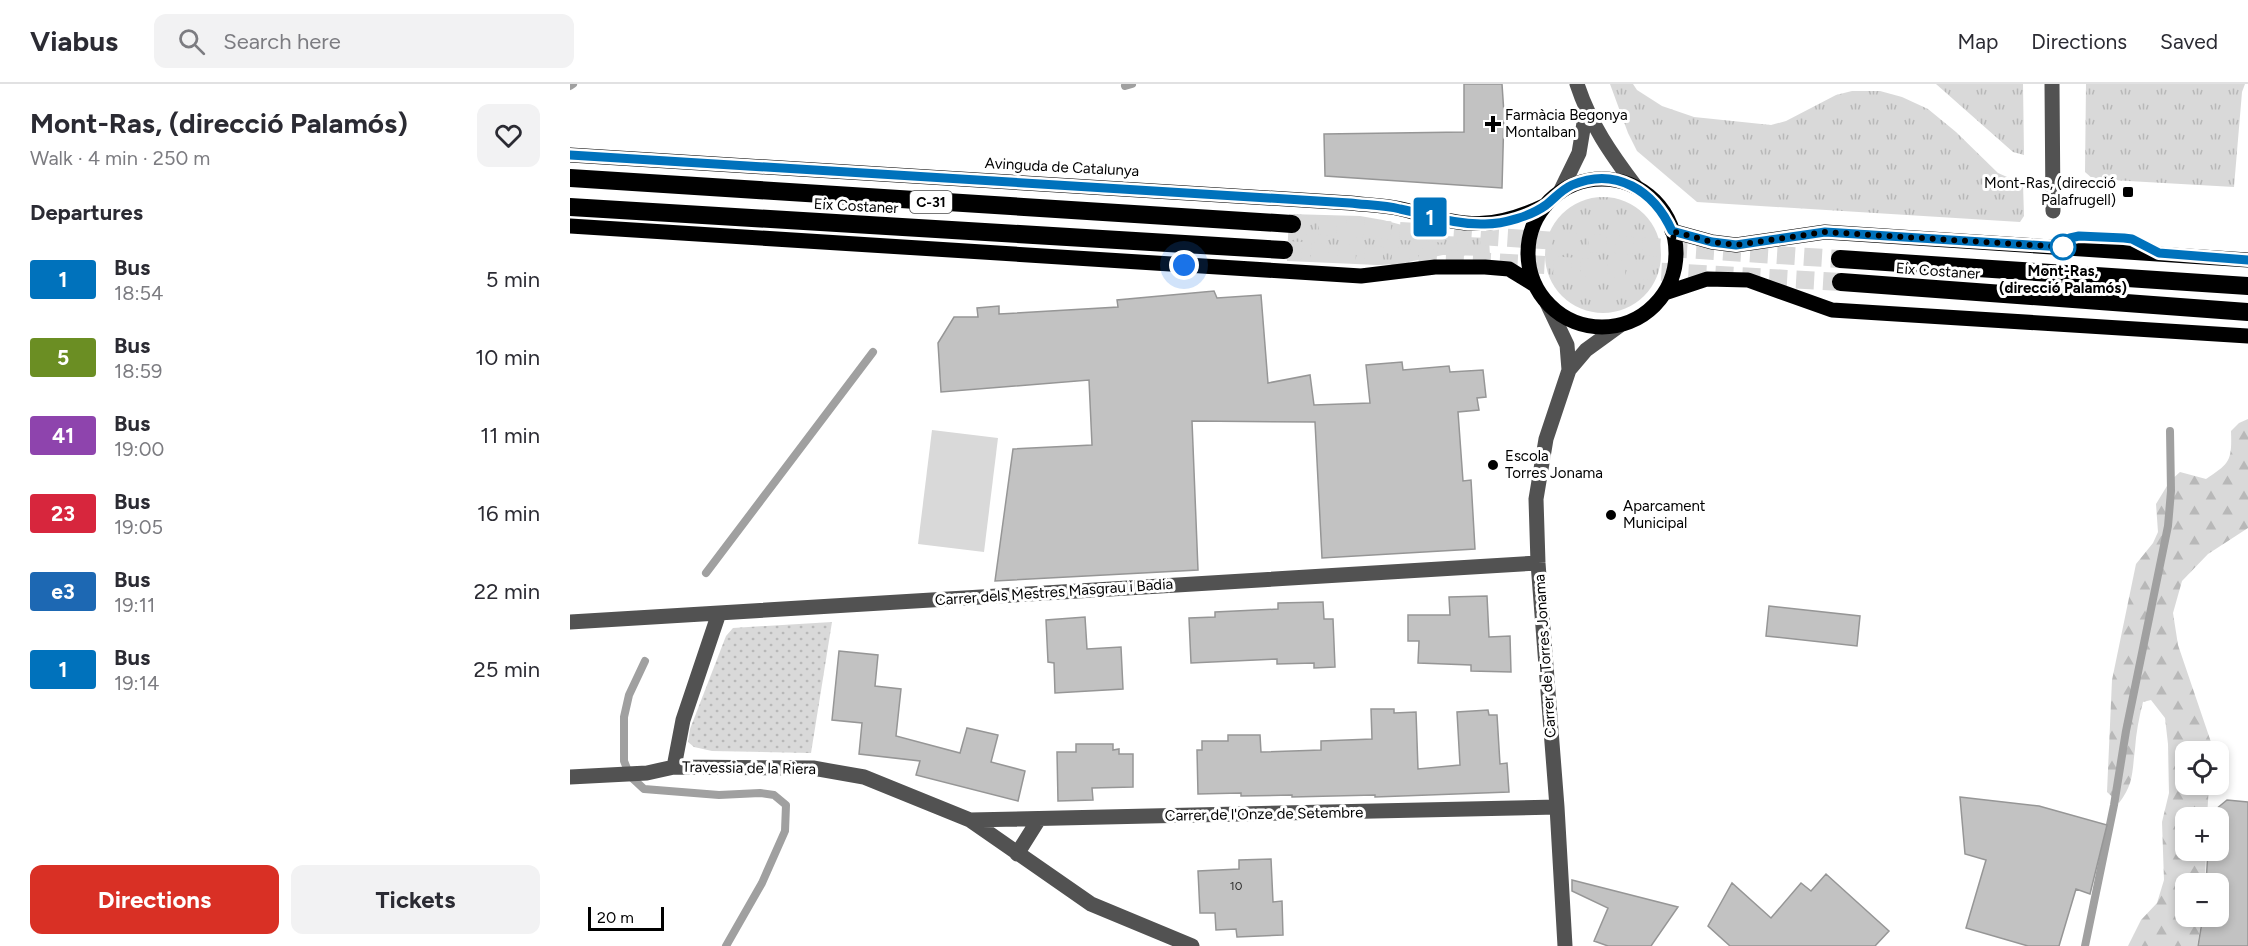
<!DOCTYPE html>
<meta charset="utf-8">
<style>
body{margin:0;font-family:Figtree,sans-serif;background:#f2f2f3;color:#2b2b33;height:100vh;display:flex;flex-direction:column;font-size:22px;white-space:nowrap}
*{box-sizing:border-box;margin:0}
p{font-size:20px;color:#7c7c81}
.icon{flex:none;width:33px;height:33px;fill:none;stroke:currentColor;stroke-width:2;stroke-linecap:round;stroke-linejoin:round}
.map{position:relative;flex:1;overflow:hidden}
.side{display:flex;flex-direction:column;background:#fff;width:570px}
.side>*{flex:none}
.badge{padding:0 12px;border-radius:4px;font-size:21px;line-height:39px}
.buttons{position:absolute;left:1605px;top:657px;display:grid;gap:12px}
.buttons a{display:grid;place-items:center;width:54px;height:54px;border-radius:12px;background:#fff;box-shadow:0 3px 9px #0003;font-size:30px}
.scale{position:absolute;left:18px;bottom:15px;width:76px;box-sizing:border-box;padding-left:6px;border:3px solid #000;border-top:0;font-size:16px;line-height:21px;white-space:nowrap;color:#000;-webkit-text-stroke:4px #fff;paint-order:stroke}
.you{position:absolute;width:30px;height:30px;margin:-15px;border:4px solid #fff;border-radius:50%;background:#1a73e8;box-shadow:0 0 0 9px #1a73e833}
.map>.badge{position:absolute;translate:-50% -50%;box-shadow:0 0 0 3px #fff}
h2{padding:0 30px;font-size:22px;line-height:54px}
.round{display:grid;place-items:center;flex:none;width:63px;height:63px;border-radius:12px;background:#f2f2f3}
.head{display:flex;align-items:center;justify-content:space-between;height:102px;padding:0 30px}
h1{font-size:28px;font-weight:700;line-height:45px}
.cta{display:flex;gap:12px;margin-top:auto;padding:12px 30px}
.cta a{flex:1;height:69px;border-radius:12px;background:#d93025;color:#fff;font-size:24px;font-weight:700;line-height:69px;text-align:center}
.cta a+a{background:#f2f2f3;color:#2b2b33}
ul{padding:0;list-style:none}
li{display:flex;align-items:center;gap:18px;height:78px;padding:0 30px}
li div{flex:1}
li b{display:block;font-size:22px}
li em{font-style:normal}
li .badge{min-width:66px;font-weight:700;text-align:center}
header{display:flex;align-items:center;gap:36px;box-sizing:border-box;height:84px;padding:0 30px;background:#fff;border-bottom:2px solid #e1e1e2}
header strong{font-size:28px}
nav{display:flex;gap:33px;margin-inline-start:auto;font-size:21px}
.search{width:420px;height:54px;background:#f2f2f3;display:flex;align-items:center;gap:15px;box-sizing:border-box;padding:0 21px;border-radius:12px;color:#7c7c81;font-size:22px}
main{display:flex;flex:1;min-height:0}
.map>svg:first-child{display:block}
.grass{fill:url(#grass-tufts)}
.forest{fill:url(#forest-firs)}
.park{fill:url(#park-dots)}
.pitch{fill:#d9d9d9}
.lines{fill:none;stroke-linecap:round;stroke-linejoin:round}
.stream{stroke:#a0a0a0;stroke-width:8}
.building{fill:#c2c2c2;stroke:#969696;stroke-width:1.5}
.highway-tunnel{stroke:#d9d9d9;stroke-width:18;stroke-dasharray:18 9;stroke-linecap:butt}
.minor{stroke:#525252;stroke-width:15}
.major{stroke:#000;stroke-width:15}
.highway{stroke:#000;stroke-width:18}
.line-casing{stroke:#fff;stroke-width:14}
.line{stroke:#0072bc;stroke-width:9}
.walk{stroke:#000;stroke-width:6;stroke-dasharray:0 10.8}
.poi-dot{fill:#000;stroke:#fff;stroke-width:2}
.stop-dot{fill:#fff;stroke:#0072bc;stroke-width:3}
.labels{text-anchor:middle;stroke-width:6;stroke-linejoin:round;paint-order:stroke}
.number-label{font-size:12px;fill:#303030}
.shield{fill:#fff;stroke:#4c4c4c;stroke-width:1.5}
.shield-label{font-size:14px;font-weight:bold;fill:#000}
.poi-label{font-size:15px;fill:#000;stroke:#fff;text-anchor:start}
.street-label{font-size:15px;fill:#000;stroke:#fff}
.stop-label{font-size:15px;font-weight:bold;fill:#000;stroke:#fff}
</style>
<header>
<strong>Viabus</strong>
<div class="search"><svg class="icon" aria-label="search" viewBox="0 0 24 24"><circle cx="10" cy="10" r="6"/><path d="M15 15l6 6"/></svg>Search here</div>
<nav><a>Map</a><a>Directions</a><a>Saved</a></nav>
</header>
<main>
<section class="side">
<div class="head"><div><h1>Mont-Ras, (direcció Palamós)</h1><p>Walk · 4 min · 250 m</p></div><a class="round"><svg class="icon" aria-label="heart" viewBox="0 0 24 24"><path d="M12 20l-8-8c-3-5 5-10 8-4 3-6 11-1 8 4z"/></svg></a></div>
<h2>Departures</h2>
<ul>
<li><span class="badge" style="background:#0072bc;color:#fff">1</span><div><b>Bus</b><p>18:54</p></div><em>5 min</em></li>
<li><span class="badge" style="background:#6b8e23;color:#fff">5</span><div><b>Bus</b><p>18:59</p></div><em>10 min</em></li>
<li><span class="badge" style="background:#8e44ad;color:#fff">41</span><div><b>Bus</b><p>19:00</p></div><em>11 min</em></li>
<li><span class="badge" style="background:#d7263d;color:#fff">23</span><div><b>Bus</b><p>19:05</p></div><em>16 min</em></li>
<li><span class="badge" style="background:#1d68b3;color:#fff">e3</span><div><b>Bus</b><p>19:11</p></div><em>22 min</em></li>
<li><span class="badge" style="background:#0072bc;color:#fff">1</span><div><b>Bus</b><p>19:14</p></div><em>25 min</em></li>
</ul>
<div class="cta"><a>Directions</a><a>Tickets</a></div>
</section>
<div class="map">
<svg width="1678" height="862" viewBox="0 0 1678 862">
<defs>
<pattern id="grass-tufts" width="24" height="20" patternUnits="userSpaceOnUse" patternTransform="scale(1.5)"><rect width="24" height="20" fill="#d9d9d9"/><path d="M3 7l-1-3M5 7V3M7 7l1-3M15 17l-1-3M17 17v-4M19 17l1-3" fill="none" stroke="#b8b8b8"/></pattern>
<pattern id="forest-firs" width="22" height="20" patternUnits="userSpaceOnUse" patternTransform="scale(1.5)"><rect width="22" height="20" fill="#d9d9d9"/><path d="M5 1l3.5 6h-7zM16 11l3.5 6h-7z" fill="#b8b8b8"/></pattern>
<pattern id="park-dots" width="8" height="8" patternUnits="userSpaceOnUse" patternTransform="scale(1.5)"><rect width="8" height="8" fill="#d9d9d9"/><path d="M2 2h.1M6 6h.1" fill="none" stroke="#b8b8b8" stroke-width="1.8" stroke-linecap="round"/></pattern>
</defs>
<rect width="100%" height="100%" fill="#fff"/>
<path class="grass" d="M1040,0H1063L1067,6L1092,22L1124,33L1201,41L1216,37L1266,11L1282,7H1310L1332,13L1358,25L1386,48L1428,89L1453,100L1454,132L1450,138L1127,118L1067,67L1058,49Z
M1366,0H1453L1454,71L1443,68Z
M1516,0H1675L1672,8L1664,103L1523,95L1515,88Z
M975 171a58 58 0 1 1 116 0a58 58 0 1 1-116 0Z
M719,130L790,132L813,136L874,152L919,154L920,172L873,171L828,180L808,181L717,177Z"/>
<path class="forest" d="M1678,335V444L1638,470L1612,497L1603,529L1608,561L1642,661V667L1616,668V700L1639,701L1637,733L1616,734V766L1636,767L1635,799L1616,800V832L1632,833L1627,862H1558L1571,836L1587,819L1594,796L1592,738L1599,709L1598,660L1595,634L1581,616L1573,618C1569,633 1566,649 1565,665C1562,687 1564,700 1549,719L1537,708L1542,596L1566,480L1583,459L1588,448L1586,420L1600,397L1610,388L1636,395C1660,379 1662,377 1661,347L1669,339Z"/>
<path class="park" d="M262,538L241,669L142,667L124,663L118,658L120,645L156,552L163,544Z"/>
<path class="pitch" d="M362,346L428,354L414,468L348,460Z"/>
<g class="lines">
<path class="stream" d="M0,2L3,0
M555,2L562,0
M136,489L303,268
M75,577L59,611L54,633V677L60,692L74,705L149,711L190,709L204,711L216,721L215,747L192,799L156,862
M1515,862L1544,721L1556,647L1598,442L1601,407L1600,347"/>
</g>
<path class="building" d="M894,0H932L934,30L932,104L755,92L754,50L894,48Z
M644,207L647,214L691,211L698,299L740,291L744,321L800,319L796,281L832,278L833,286L879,282L880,288L913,286L916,313L907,314L909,326L888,328L893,397L901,396L905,465L752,474L745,338L622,337L628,486L425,497L443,365L522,361L519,296L371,308L368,259L384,233H408L407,224L429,222V230L548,223L547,216Z
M917,512L919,553L940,552L941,588L901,587V581L848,579L849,557H838V531H880L879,513Z
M753,518L754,535H763L765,583L744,584V579L707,580V575L621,579L619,534L645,533V528L708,525V519Z
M1199,522L1290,532L1287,562L1196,552Z
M515,533L517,565L551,563L553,605L485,609L484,579L478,578L476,536Z
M269,567L308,571L305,602L331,605L326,652L390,669L397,644L428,651L421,678L455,687L448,717L346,691L350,677L289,670L292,639L262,636Z
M801,625H824V629L846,628L848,685L890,681L887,628L918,626L919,631H927L930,680L937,679L939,708L805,713V711L722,713V711L671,712V709L628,710L627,666H632V657H658V651H690L691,668L751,666V657L802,655Z
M506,660H543V666L549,665V670H563V703L522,704L523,716L488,717L487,668H506Z
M1390,713L1469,722L1537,741L1520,810L1506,805L1489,862H1458L1396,844L1416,776L1395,770Z
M1657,716L1678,718V862H1628L1633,832H1648V800H1636L1638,766H1648V734H1640V730Z
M701,775L703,818L712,817L713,851L667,853L666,845L646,846L645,829H630L628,787L669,785V776Z
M1256,790L1319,847L1305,862H1160L1138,842L1162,799L1201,834L1231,799L1241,807Z
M1002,796L1108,823L1081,862H1038L1024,857L1038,824L1002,807Z"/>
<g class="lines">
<path class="highway-tunnel" d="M722,140L1270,175
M714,166L1271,198"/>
<path class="minor" d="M1007,0C1020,40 1041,70 1066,103
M1482,0L1483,127
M990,108L1009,69L1016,27
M977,219L997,261L999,286
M0,538L968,479
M104,683L113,636L149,529
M0,693L77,689L104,683L243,684L294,693L400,736L521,820L622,862
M400,736L987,723
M447,770L469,735
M995,862L987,723L968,479L966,415L976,355L999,286L1016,266L1049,242"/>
<path class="major" d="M0,71L780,119C796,121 815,121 831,125C893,140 914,150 976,121
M958 169a74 74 0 1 1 148 0a74 74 0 1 1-148 0Z
M0,142L791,192L865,183H915L939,185L965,201
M1102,147L1142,158L1166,161L1255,148L1678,176
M1095,209L1137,195L1178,196L1262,226L1678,252"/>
<path class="highway" d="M0,94L722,140
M0,123L714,166
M1270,175L1678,202
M1271,198L1678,228"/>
</g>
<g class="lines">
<defs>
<path id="line" d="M0,71L780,119C796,121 814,121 830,125C859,131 885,141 915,140C934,140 961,132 976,121C985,114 991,106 1002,101C1046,82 1084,107 1102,147L1142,158L1166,161L1255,148L1493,163L1500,154L1509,152L1554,154L1562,155L1589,169L1678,176"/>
</defs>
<use href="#line" class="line-casing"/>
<use href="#line" class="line"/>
<path class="walk" d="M614,181C655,184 696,187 737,189C755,190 774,193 792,192C840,191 888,176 937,185C945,186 959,195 965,200C970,205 972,214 977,219C995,238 1022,248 1048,242C1093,232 1112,189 1102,147L1142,158L1166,161L1255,148L1493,163"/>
</g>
<g class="poi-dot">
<path d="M920 31h6v6h6v6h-6v6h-6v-6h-6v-6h6z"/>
<rect x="1552" y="102" width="12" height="12" rx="3"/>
<circle cx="923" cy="381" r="6"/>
<circle cx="1041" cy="431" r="6"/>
</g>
<circle class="stop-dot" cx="1493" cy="163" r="12"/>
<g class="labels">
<g class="number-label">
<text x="666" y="806">10</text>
</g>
<rect class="shield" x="340" y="107" width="42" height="22" rx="4.5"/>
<g class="shield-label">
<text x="361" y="123">C-31</text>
</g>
<g class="poi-label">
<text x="935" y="36">Farmàcia Begonya<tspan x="935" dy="17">Montalban</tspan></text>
<text x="1546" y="104" text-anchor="end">Mont-Ras, (direcció<tspan x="1546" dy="17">Palafrugell)</tspan></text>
<text x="935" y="377">Escola<tspan x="935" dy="17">Torres Jonama</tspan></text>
<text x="1053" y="427">Aparcament<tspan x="1053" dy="17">Municipal</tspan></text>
</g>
<g class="street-label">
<text transform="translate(492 83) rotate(3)" y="5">Avinguda de Catalunya</text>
<text transform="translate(286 122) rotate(3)" y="5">Eix Costaner</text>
<text transform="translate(1368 187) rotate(4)" y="5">Eix Costaner</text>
<text transform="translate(484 508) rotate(-4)" y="5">Carrer dels Mestres Masgrau i Badia</text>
<text transform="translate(975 572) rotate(-94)" y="5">Carrer de Torres Jonama</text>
<text transform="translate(179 684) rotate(1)" y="5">Travessia de la Riera</text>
<text transform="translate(694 730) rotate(-1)" y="5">Carrer de l'Onze de Setembre</text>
</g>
<g class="stop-label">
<text x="1493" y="192">Mont-Ras,<tspan x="1493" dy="17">(direcció Palamós)</tspan></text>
</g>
</g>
</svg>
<div class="buttons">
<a><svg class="icon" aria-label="locate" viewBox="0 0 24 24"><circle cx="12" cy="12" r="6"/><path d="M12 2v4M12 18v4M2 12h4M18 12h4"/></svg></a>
<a>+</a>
<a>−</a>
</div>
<div class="scale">20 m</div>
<div class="you" style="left:614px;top:181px"></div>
<b class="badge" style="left:860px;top:133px;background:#0072bc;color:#fff">1</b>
</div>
</main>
